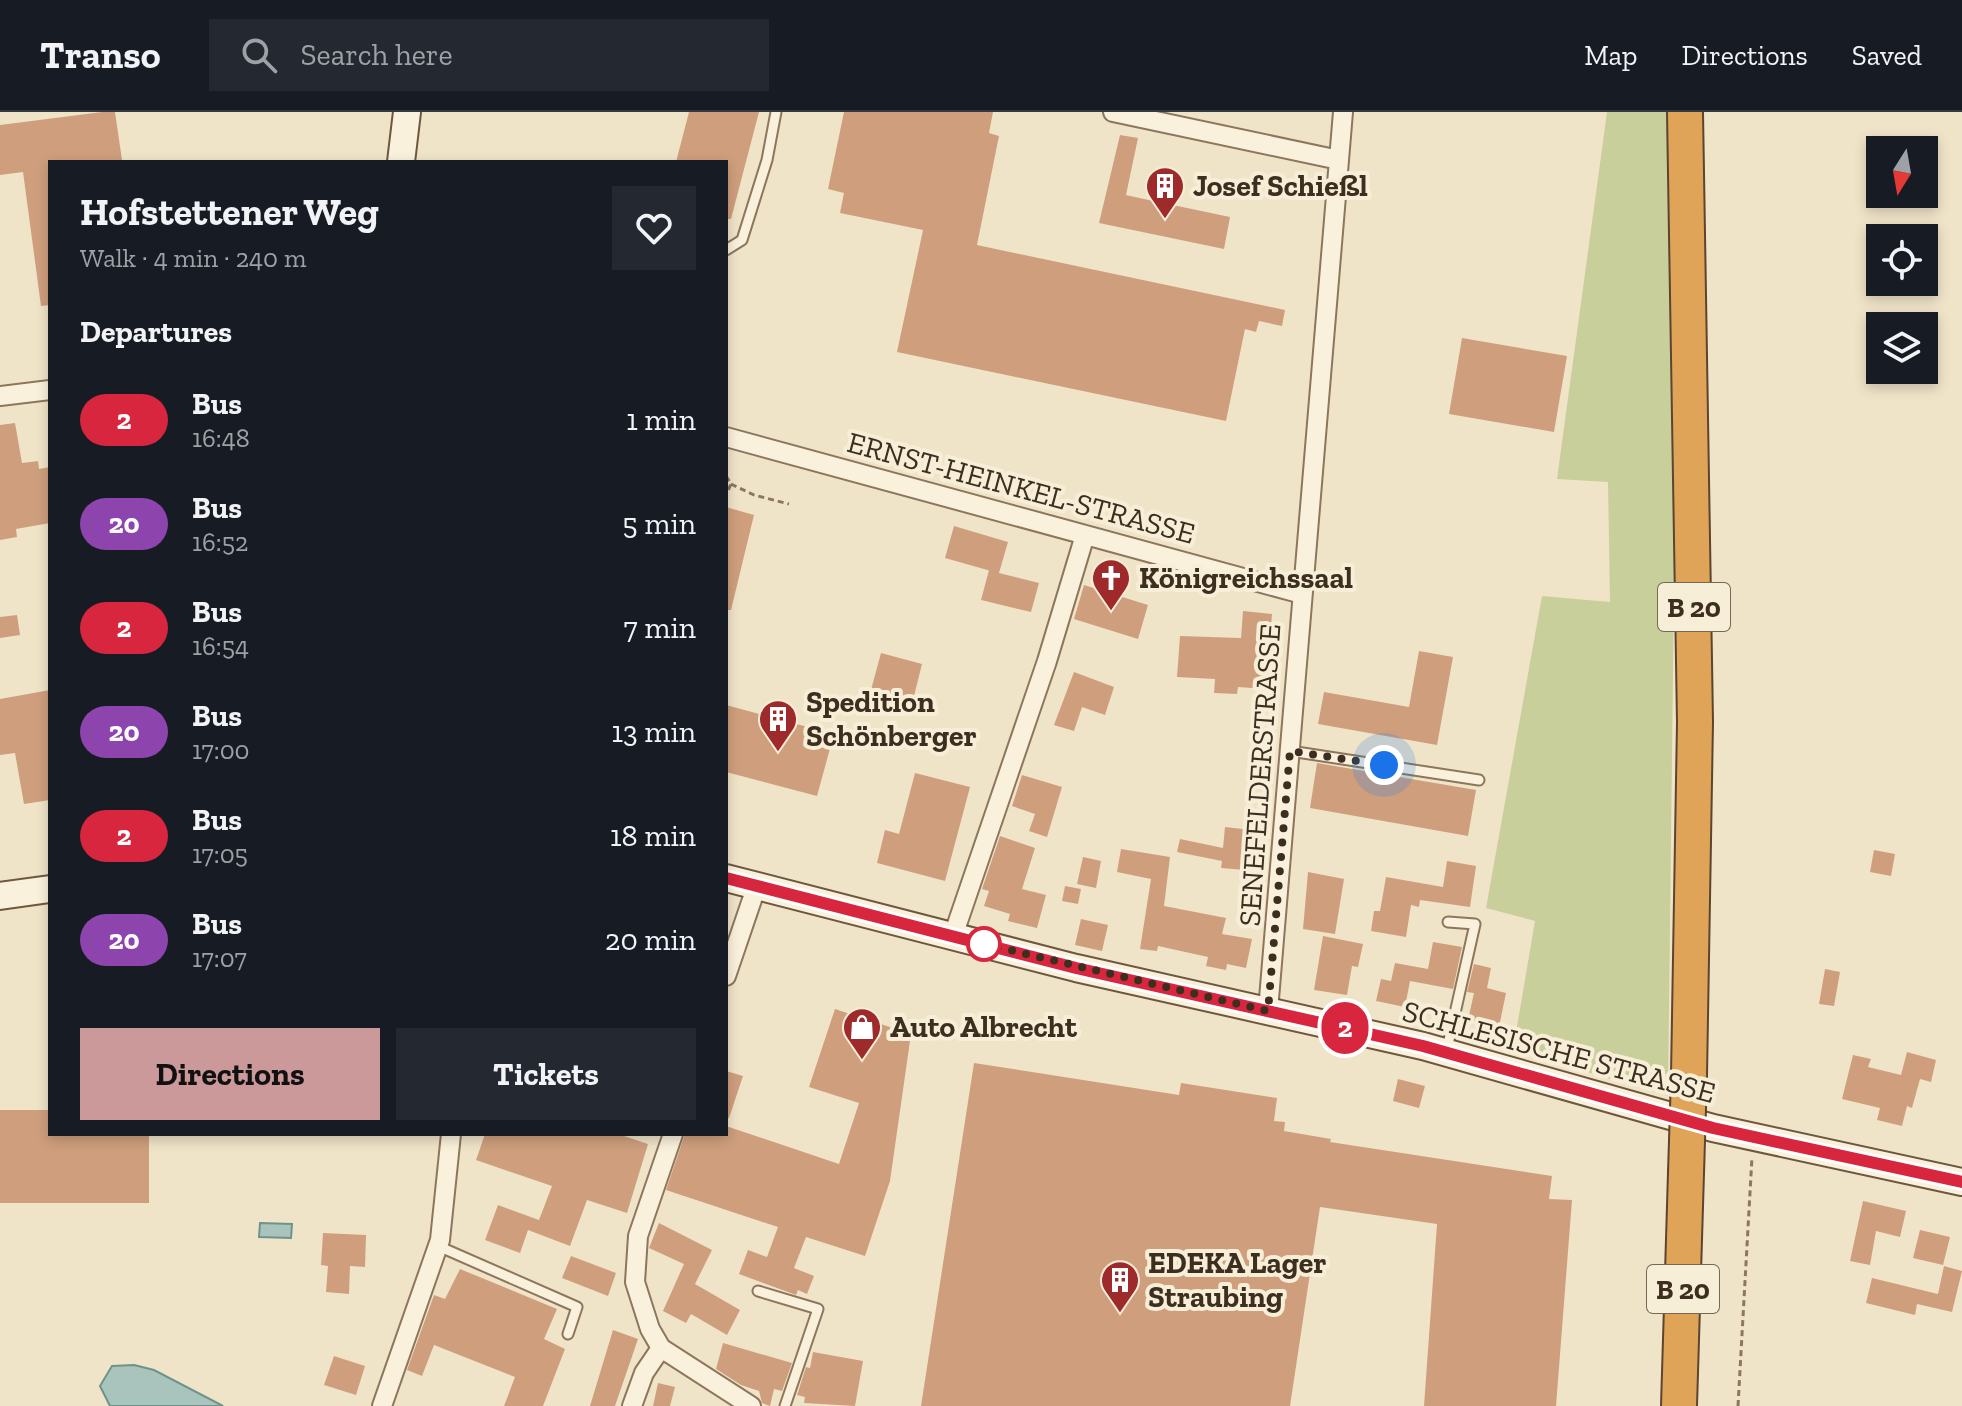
<!DOCTYPE html>
<meta charset="utf-8">
<style>
body{margin:0;font-family:"Zilla Slab",serif;background:#242831;color:#f1f3f6;height:100vh;display:flex;flex-direction:column;font-size:30px;white-space:nowrap}
*{box-sizing:border-box;margin:0}
p{font-size:26px;color:#9ea1a6}
.icon{flex:none;width:44px;height:44px;fill:none;stroke:currentColor;stroke-width:2;stroke-linecap:round;stroke-linejoin:round}
.map{position:relative;flex:1;overflow:hidden}
.details{position:absolute;left:48px;top:48px;width:680px;height:976px;display:flex;flex-direction:column;background:#171b24;border-radius:0px;box-shadow:0 4px 12px #0003}
.details>*{flex:none}
.badge{padding:0 16px;border-radius:26px;font-size:28px;line-height:52px}
.needle{width:52px;rotate:191deg}
.buttons{position:absolute;left:1866px;top:24px;display:grid;gap:16px}
.buttons a{display:grid;place-items:center;width:72px;height:72px;border-radius:0px;background:#171b24;box-shadow:0 4px 12px #0003;font-size:40px}
.you{position:absolute;width:40px;height:40px;margin:-20px;border:6px solid #fff;border-radius:50%;background:#1a73e8;box-shadow:0 0 0 12px #1a73e833}
.map>.badge{position:absolute;translate:-50% -50%;box-shadow:0 0 0 4px #fff}
h2{padding:0 32px;font-size:30px;line-height:72px}
.round{display:grid;place-items:center;flex:none;width:84px;height:84px;border-radius:0px;background:#242831}
.overview{display:flex;align-items:center;justify-content:space-between;height:136px;padding:0 32px}
h1{font-size:38px;font-weight:700;line-height:60px}
.button{display:flex;gap:16px;margin-top:auto;padding:16px 32px}
.button a{flex:1;height:92px;border-radius:0px;background:#cc999b;color:#111;font-size:32px;font-weight:700;line-height:92px;text-align:center}
.button a+a{background:#242831;color:#f1f3f6}
ul{padding:0;list-style:none}
li{display:flex;align-items:center;gap:24px;height:104px;padding:0 32px}
li div{flex:1}
li b{display:block;font-size:30px}
li em{font-style:normal}
li .badge{min-width:88px;font-weight:700;text-align:center}
header{display:flex;align-items:center;gap:48px;box-sizing:border-box;height:112px;padding:0 40px;background:#171b24;border-bottom:2px solid #363941}
header strong{font-size:38px}
nav{display:flex;gap:44px;margin-inline-start:auto;font-size:28px}
.search{width:560px;height:72px;background:#242831;display:flex;align-items:center;gap:20px;box-sizing:border-box;padding:0 28px;border-radius:0px;color:#9ea1a6;font-size:30px}
.map>svg:first-child{display:block}
.green{fill:#c9cf9b}
.water{fill:#a9c4bc;stroke:#6f938a;stroke-width:2}
.building{fill:#cf9f7d}
.lines{fill:none;stroke-linecap:round;stroke-linejoin:round}
.lane-casing{stroke:#8d765c;stroke-width:13}
.street-casing{stroke:#8d765c;stroke-width:22}
.secondary-casing{stroke:#6f573f;stroke-width:30}
.highway-casing{stroke:#5b4430;stroke-width:38}
.path{stroke:#8d765c;stroke-width:3;stroke-dasharray:6 4;stroke-linecap:butt}
.lane{stroke:#faf1dc;stroke-width:9}
.street{stroke:#faf1dc;stroke-width:18}
.secondary{stroke:#faf1dc;stroke-width:26}
.highway{stroke:#e0a458;stroke-width:34}
.highway-bridge-casing{stroke:#5b4430;stroke-width:38;stroke-linecap:butt}
.highway-bridge{stroke:#e0a458;stroke-width:34}
.line-casing{stroke:#fff;stroke-width:18}
.line{stroke:#d7263d;stroke-width:12}
.walk{stroke:#3d2e20;stroke-width:8;stroke-dasharray:0 14.4}
.stop-dot{fill:#fff;stroke:#d7263d;stroke-width:4}
.labels{text-anchor:middle;stroke-width:8;stroke-linejoin:round;paint-order:stroke}
.shield{fill:#f7eed8;stroke:#756857;stroke-width:2}
.shield-label{font-size:28px;font-weight:bold;fill:#3d2e20}
.poi-label{font-size:30px;font-weight:bold;fill:#3d2e20;stroke:#f7eed8;text-anchor:start}
.street-label{font-size:30px;fill:#3d2e20;stroke:#f7eed8}
</style>
<header>
<strong>Transo</strong>
<div class="search"><svg class="icon" aria-label="search" viewBox="0 0 24 24"><circle cx="10" cy="10" r="6"/><path d="M15 15l6 6"/></svg>Search here</div>
<nav><a>Map</a><a>Directions</a><a>Saved</a></nav>
</header>
<div class="map">
<svg width="1962" height="1294" viewBox="0 0 1962 1294">
<rect width="100%" height="100%" fill="#f0e4c8"/>
<path class="green" d="M1607,0H1670L1675,391L1668,984L1513,938L1535,809L1486,796L1542,484L1610,490L1608,370L1557,367Z"/>
<path class="water" d="M260,1111L292,1112L291,1126L259,1125Z
M134,1253L154,1258L223,1294H110L100,1274L112,1254Z"/>
<path class="building" d="M102,0H115L122,48L50,50V193L41,194L23,60L0,63V13Z
M689,0H759L731,107H726V50H676Z
M844,0H993L989,21L999,24L977,133L1285,198L1282,214L1259,209L1256,220L1245,217L1226,309L897,240L923,118L840,101L844,81L828,77Z
M1120,23L1138,26L1126,83L1153,89L1155,78L1170,81L1168,92L1230,105L1224,137L1099,111Z
M1462,226L1567,244L1554,320L1449,302Z
M15,311L22,351L38,349L39,357L50,355V411L16,417L17,425L0,428V313Z
M726,395L754,403L731,498H726Z
M954,414L1008,430L999,461L1039,471L1031,500L981,488L989,458L998,461L945,446Z
M1084,473L1148,493L1138,527L1074,507Z
M1243,499L1272,502L1266,577L1238,575L1237,582L1214,581L1215,567L1177,565L1180,524L1241,526Z
M17,503L20,523L0,526V505Z
M1419,539L1453,545L1437,633L1318,612L1324,580L1409,595Z
M881,541L922,552L910,600L868,589Z
M1074,560L1114,575L1105,603L1082,595L1074,619L1054,613Z
M50,578V688L24,692L15,641L0,643V587Z
M726,593L834,622L817,684L726,660Z
M1317,651L1476,678L1468,724L1310,696Z
M915,661L970,675L945,769L877,751L885,718L899,722Z
M1022,663L1062,675L1047,725L1029,719L1035,702L1012,694Z
M1225,715L1261,719L1257,759L1221,756L1222,749L1177,740L1180,727L1223,736Z
M1000,724L1035,736L1022,777L1046,783L1037,816L1008,809L1010,802L984,794L989,779L982,777Z
M1121,737L1170,745L1164,794L1226,806L1222,822L1252,827L1246,856L1227,852L1226,858L1206,854L1208,845L1158,834L1157,839L1140,837L1151,767L1117,760Z
M1874,738L1895,742L1891,764L1870,760Z
M1083,745L1101,749L1096,776L1077,772Z
M1447,749L1476,754L1470,795L1420,788L1419,795L1411,793L1406,825L1371,819L1374,799H1380L1386,765L1443,775Z
M1308,760L1344,767L1335,822L1303,817Z
M1065,774L1081,777L1078,792L1062,789Z
M1081,807L1108,813L1102,839L1075,833Z
M1323,824L1363,832L1358,855L1352,854L1347,883L1314,878Z
M1433,830L1462,835L1453,877L1410,869L1405,895L1376,889L1381,867L1391,869L1395,851L1428,857Z
M1474,852L1491,856L1487,876L1506,881L1499,915L1468,908L1474,881L1467,880Z
M1825,857L1840,860L1834,894L1819,892Z
M835,897L911,922L890,1069L865,1144L806,1125L794,1156L814,1164L807,1182L798,1178L796,1183L739,1162L748,1138L767,1145L778,1115L666,1078L685,1022H726V1014L839,1052L859,991L809,975Z
M1907,940L1936,948L1931,970L1920,967L1912,996L1907,994L1902,1014L1877,1008L1880,996L1842,987L1853,943L1871,947L1868,955L1901,963Z
M974,951L1179,983L1181,971L1277,986L1274,1009L1285,1010L1284,1019L1331,1027L1330,1030L1552,1064L1549,1087L1572,1088L1556,1294H1424L1437,1112L1320,1095L1290,1294H921Z
M726,959L743,964L729,1006H726Z
M1398,967L1425,974L1419,996L1393,989Z
M0,998H50V1022H149V1091H0Z
M485,1022H618L648,1032L627,1101L587,1088L570,1134L528,1118L520,1141L485,1128L498,1093L539,1108L552,1074L476,1048Z
M1863,1089L1906,1099L1900,1125L1876,1119L1870,1153L1850,1149Z
M659,1111L712,1138L695,1172L740,1198L727,1223L691,1202L686,1211L663,1199L684,1152L649,1136Z
M1920,1118L1950,1125L1943,1153L1913,1146Z
M323,1121L366,1123L365,1155L350,1154L349,1182L326,1180L328,1154L321,1153Z
M571,1144L616,1161L608,1184L562,1166Z
M1944,1154L1962,1159L1952,1200L1917,1192L1915,1203L1866,1191L1872,1166L1938,1182Z
M460,1157L557,1197L544,1227L565,1237L543,1294H504L515,1265L434,1233L422,1264L407,1258L434,1183L445,1187Z
M613,1218L638,1227L615,1294H590Z
M723,1231L792,1251L782,1279L774,1277L770,1294L762,1291L759,1279L741,1273L716,1257Z
M813,1240L863,1249L855,1294L804,1291L805,1285L797,1283L806,1255L810,1256Z
M334,1244L365,1254L356,1283L324,1273Z
M658,1271L675,1275L670,1294H653Z"/>
<g class="lines">
<defs>
<path id="lane" d="M726,138L742,128L767,48L776,0
M1290,639L1479,668
M1447,937L1475,812L1448,810
M438,1134L577,1195L568,1222
M758,1179L818,1197L785,1294"/>
<path id="street" d="M1113,0L1339,48
M0,284L50,278
M726,325L1302,482
M953,824L1047,549L1085,423
M726,864L757,773
M1268,899L1343,0
M673,1022L638,1124L635,1170L650,1217L661,1236L751,1294
M382,1294L440,1128L451,1022
M632,1294L644,1261L661,1236"/>
<path id="secondary" d="M401,50L407,0
M726,766L1076,856L1423,934L1713,1016L1962,1070
M0,784L50,777"/>
<path id="highway" d="M1685,0L1695,610L1689,964
M1679,1294L1686,1061"/>
</defs>
<use href="#lane" class="lane-casing"/>
<use href="#street" class="street-casing"/>
<use href="#secondary" class="secondary-casing"/>
<use href="#highway" class="highway-casing"/>
<path class="path" d="M726,364L731,372L726,383
M731,372L754,383L789,392
M1738,1294L1752,1045"/>
<use href="#lane" class="lane"/>
<use href="#street" class="street"/>
<use href="#secondary" class="secondary"/>
<use href="#highway" class="highway"/>
<defs>
<path id="highway-bridge" d="M1686,1061L1689,964"/>
</defs>
<use href="#highway-bridge" class="highway-bridge-casing"/>
<use href="#highway-bridge" class="highway-bridge"/>
</g>
<g class="lines">
<defs>
<path id="line" d="M726,766L1076,856L1423,934L1713,1016L1962,1070"/>
</defs>
<use href="#line" class="line-casing"/>
<use href="#line" class="line"/>
<path class="walk" d="M984,832L1268,899L1290,639L1384,653"/>
</g>
<defs>
<symbol id="building-pin" viewBox="-11 -11 22 30"><path d="M0 17L-7.5 6A9.5 9.5 0 1 1 7.5 6Z" fill="#9e2a2b" stroke="#f7eed8"/><path d="M-4-6H4V6H1V3H-1V6H-4ZM-2.5-4.3h1.7v1.8h-1.7ZM.8-4.3h1.7v1.8H.8ZM-2.5-1h1.7V.8h-1.7ZM.8-1h1.7V.8H.8Z" fill="#fff"/></symbol>
<symbol id="church-pin" viewBox="-11 -11 22 30"><path d="M0 17L-7.5 6A9.5 9.5 0 1 1 7.5 6Z" fill="#9e2a2b" stroke="#f7eed8"/><path d="M-1.2-6h2.4v3.5h3.3v2.4h-3.3V6h-2.4V-.1h-3.3v-2.4h3.3Z" fill="#fff"/></symbol>
<symbol id="shop-pin" viewBox="-11 -11 22 30"><path d="M0 17L-7.5 6A9.5 9.5 0 1 1 7.5 6Z" fill="#9e2a2b" stroke="#f7eed8"/><path d="M-5-2.5h2.3a2.7 3.5 0 0 1 5.4 0H5L5.5 6h-11ZM-1.5-2.5h3a1.5 2.3 0 0 0-3 0Z" fill="#fff"/></symbol>
</defs>
<g fill-rule="evenodd">
<use href="#building-pin" x="1143" y="52" width="44" height="60"/>
<use href="#church-pin" x="1089" y="444" width="44" height="60"/>
<use href="#building-pin" x="756" y="585" width="44" height="60"/>
<use href="#shop-pin" x="840" y="893" width="44" height="60"/>
<use href="#building-pin" x="1098" y="1146" width="44" height="60"/>
</g>
<circle class="stop-dot" cx="984" cy="832" r="16"/>
<g class="labels">
<g class="shield">
<rect x="1658" y="471" width="72" height="48" rx="6"/>
<rect x="1647" y="1153" width="72" height="48" rx="6"/>
</g>
<g class="shield-label">
<text x="1694" y="505">B 20</text>
<text x="1683" y="1187">B 20</text>
</g>
<g class="poi-label">
<text x="1193" y="84">Josef Schießl</text>
<text x="1139" y="476">Königreichssaal</text>
<text x="806" y="600">Spedition<tspan x="806" dy="34">Schönberger</tspan></text>
<text x="890" y="925">Auto Albrecht</text>
<text x="1148" y="1161">EDEKA Lager<tspan x="1148" dy="34">Straubing</tspan></text>
</g>
<g class="street-label">
<text transform="translate(1021 376) rotate(15)" y="10">ERNST-HEINKEL-STRASSE</text>
<text transform="translate(1260 663) rotate(-86)" y="10">SENEFELDERSTRASSE</text>
<text transform="translate(1559 940) rotate(15)" y="10">SCHLESISCHE STRASSE</text>
</g>
</g>
</svg>
<div class="buttons">
<a><svg class="needle" viewBox="-14 -14 28 28"><path d="M0-13l5 13h-10z" fill="#e53935"/><path d="M0 13l5-13h-10z" fill="#9ea1a6"/></svg></a>
<a><svg class="icon" aria-label="locate" viewBox="0 0 24 24"><circle cx="12" cy="12" r="6"/><path d="M12 2v4M12 18v4M2 12h4M18 12h4"/></svg></a>
<a><svg class="icon" aria-label="layers" viewBox="0 0 24 24"><path d="M12 4l9 5-9 5-9-5zM3 14l9 5 9-5"/></svg></a>
</div>
<div class="you" style="left:1384px;top:653px"></div>
<b class="badge" style="left:1345px;top:916px;background:#d7263d;color:#fff">2</b>
<section class="details">
<div class="overview"><div><h1>Hofstettener Weg</h1><p>Walk · 4 min · 240 m</p></div><a class="round"><svg class="icon" aria-label="heart" viewBox="0 0 24 24"><path d="M12 20l-8-8c-3-5 5-10 8-4 3-6 11-1 8 4z"/></svg></a></div>
<h2>Departures</h2>
<ul>
<li><span class="badge" style="background:#d7263d;color:#fff">2</span><div><b>Bus</b><p>16:48</p></div><em>1 min</em></li>
<li><span class="badge" style="background:#8e44ad;color:#fff">20</span><div><b>Bus</b><p>16:52</p></div><em>5 min</em></li>
<li><span class="badge" style="background:#d7263d;color:#fff">2</span><div><b>Bus</b><p>16:54</p></div><em>7 min</em></li>
<li><span class="badge" style="background:#8e44ad;color:#fff">20</span><div><b>Bus</b><p>17:00</p></div><em>13 min</em></li>
<li><span class="badge" style="background:#d7263d;color:#fff">2</span><div><b>Bus</b><p>17:05</p></div><em>18 min</em></li>
<li><span class="badge" style="background:#8e44ad;color:#fff">20</span><div><b>Bus</b><p>17:07</p></div><em>20 min</em></li>
</ul>
<div class="button"><a>Directions</a><a>Tickets</a></div>
</section>
</div>
